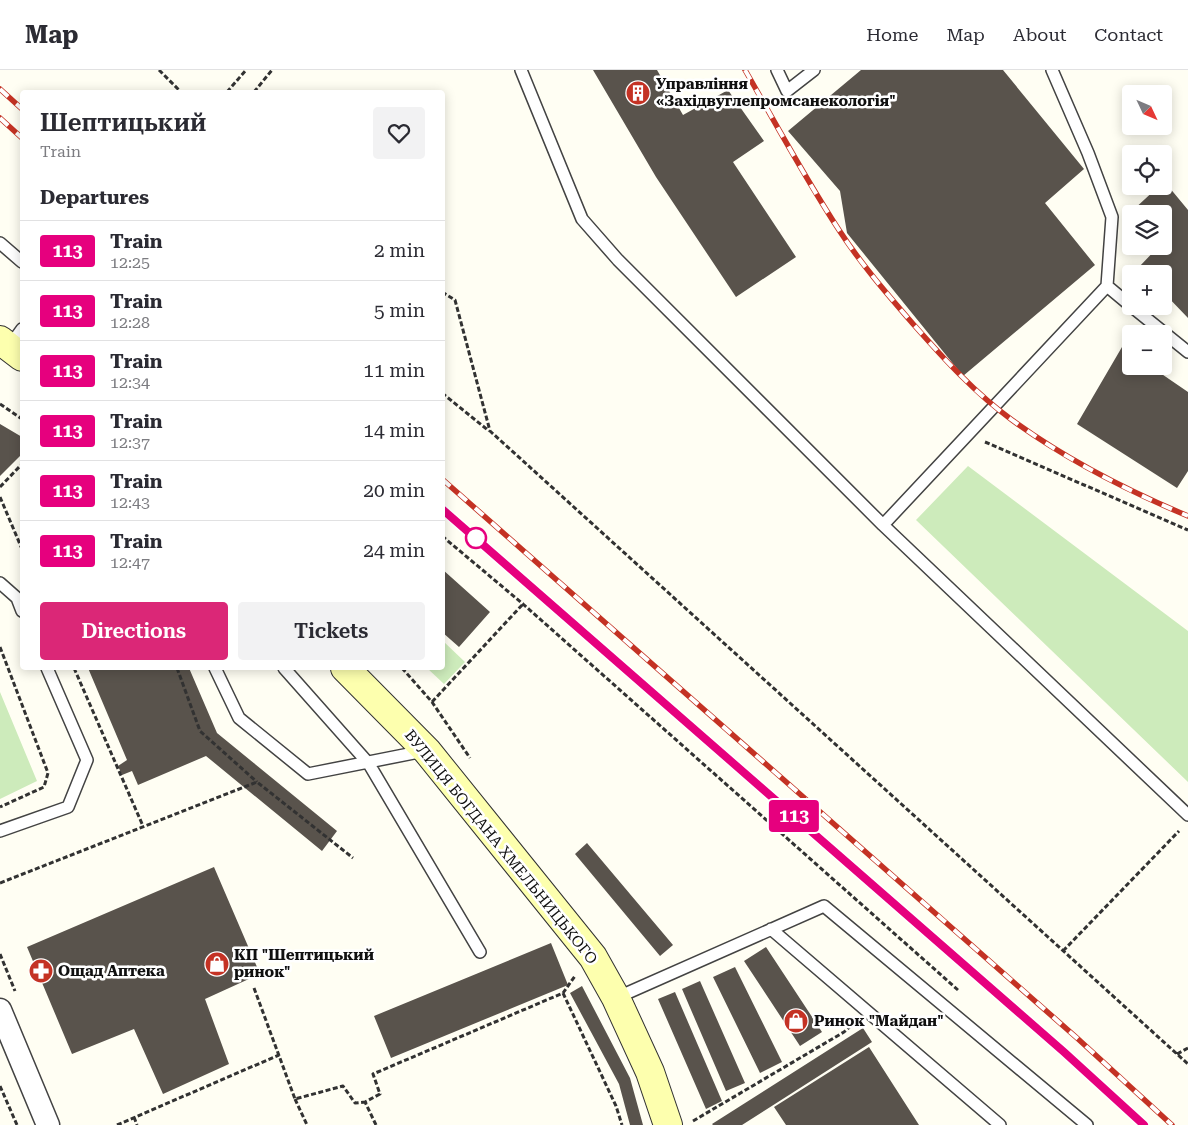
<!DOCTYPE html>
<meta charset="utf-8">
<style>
body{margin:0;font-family:"Roboto Serif",serif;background:#f2f2f3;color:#2b2b33;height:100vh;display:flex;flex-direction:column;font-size:19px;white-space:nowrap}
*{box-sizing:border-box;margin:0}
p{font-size:16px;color:#7c7c81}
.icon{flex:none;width:28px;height:28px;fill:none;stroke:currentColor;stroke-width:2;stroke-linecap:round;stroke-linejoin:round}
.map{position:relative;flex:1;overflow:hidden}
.sheet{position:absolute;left:20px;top:20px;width:425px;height:580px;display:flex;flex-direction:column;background:#fff;border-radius:5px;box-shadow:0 2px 12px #0003}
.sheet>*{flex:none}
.badge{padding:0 10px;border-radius:4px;font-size:18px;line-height:32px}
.needle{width:32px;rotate:134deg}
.tools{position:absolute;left:1122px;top:15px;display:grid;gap:10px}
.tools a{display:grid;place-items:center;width:50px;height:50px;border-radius:5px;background:#fff;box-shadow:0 2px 12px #0003;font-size:25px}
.map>.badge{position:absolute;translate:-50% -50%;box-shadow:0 0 0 2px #fff}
h2{padding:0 20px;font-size:19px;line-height:45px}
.round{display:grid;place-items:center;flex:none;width:52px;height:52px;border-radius:5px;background:#f2f2f3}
.headline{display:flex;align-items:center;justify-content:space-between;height:85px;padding:0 20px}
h1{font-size:24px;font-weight:600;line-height:38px}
.cta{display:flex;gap:10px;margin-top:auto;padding:10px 20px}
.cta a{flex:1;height:58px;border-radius:5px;background:#db2777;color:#fff;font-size:20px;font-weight:600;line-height:58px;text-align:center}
.cta a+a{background:#f2f2f3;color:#2b2b33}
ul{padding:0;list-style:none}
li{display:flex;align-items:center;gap:15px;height:60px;padding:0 20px;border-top:1px solid #e1e1e2}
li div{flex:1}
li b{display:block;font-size:19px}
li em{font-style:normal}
li .badge{min-width:55px;font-weight:700;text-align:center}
header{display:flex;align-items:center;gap:30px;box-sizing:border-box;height:70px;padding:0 25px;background:#fff;border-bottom:1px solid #e1e1e2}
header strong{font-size:24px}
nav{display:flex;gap:28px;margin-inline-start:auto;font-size:18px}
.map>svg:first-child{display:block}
.green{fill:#cdebbb}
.building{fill:#59534c}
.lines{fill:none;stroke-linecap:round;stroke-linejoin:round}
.lane-casing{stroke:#434343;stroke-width:14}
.street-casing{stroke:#434343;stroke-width:25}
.secondary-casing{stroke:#323232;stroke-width:30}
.path{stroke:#323232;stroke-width:3;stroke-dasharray:5 2.5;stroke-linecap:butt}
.lane{stroke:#fff;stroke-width:11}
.street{stroke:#fff;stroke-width:22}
.secondary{stroke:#fdffae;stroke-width:28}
.rail-casing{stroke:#c43224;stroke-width:5.5}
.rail{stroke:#fff;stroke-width:4;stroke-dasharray:11;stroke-linecap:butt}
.line-casing{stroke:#fff;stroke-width:11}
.line{stroke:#e6007e;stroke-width:8}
.stop-dot{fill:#fff;stroke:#e6007e;stroke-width:2.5}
.labels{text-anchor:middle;stroke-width:5;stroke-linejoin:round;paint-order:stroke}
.poi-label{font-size:15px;font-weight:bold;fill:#101010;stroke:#fff;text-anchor:start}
.street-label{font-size:15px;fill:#101010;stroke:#fff}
</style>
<header>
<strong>Map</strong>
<nav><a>Home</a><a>Map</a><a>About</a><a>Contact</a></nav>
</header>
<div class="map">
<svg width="1188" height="1055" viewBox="0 0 1188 1055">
<rect width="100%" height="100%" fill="#fffef3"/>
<path class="green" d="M968,396L1188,561V712L916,450Z
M443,571L465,592L444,614L427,598H442Z
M0,622L37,711L0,729Z"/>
<path class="building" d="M593,0H657L683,45L728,20L764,71L733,92L796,187L736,227L656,107Z
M861,0H1003L1084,99L1045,133L1095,195L963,306L847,163L840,121L788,61Z
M1164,111L1188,140V248L1164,223V204H1145L1139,197L1159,176H1164V144L1131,142L1159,116H1164Z
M1122,277L1131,284V296H1150L1188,322V401L1177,418L1077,354Z
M0,354L22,367V384L0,406Z
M442,499L490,542L459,577L442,562Z
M88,598H189L217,663L337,761L322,781L206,686L138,715L132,701L122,705L118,696L127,690Z
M587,773L673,875L660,886L575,784Z
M214,797L260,904L205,929L229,994L163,1024L134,959L72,984L27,877Z
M551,873L568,915L391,988L374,946Z
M766,877L822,962L800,976L744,891Z
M735,897L782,992L760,1003L713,907Z
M700,911L745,1013L726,1021L682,919Z
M582,916L630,1008L643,1055H630L619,1014L570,923Z
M675,922L722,1031L706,1039L658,929Z
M863,958L872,972L742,1055H713L712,1054Z
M869,977L919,1055H786L774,1037Z"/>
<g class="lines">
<defs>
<path id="lane" d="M521,0L582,149L618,190L883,455L1188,745
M777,0L787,21L814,0
M0,173L22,192
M1107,216L1131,236
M1131,236L1188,282
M9,277L22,259
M883,455L1107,216L1112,147L1088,83L1052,0
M0,513L17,528L22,541
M215,598L239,648L308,704L424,681
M284,598L369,694L480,882
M0,761L68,737L87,690L47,598
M771,859L1000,1055
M616,928L824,836L1087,1055"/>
<path id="street" d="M0,940L48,1055"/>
<path id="secondary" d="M0,270L22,287
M345,598L427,681L593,887L616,928L650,1002L668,1055"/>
</defs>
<use href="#lane" class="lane-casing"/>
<use href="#street" class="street-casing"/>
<use href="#secondary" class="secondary-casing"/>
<path class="path" d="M159,0L181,22
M227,22L246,0
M254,22L272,0
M442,222L455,230L490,361L1188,994
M442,323L489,361
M0,334L22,349
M985,372L1188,460
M0,417L22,394
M0,427L22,479
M442,466L523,534L958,920
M0,577L48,703L44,717L0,737
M74,598L143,756
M177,598L200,661L257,712
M402,598L432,632L470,688
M432,632L523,534
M0,813L257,712L353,788
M1063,881L1179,761
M0,884L15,921
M254,918L295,1029L343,1016L355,1033L365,1032
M563,923L616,1036L622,1055
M1177,984L1188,978
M0,1016L17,1055
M295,1029L307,1055
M134,1047L137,1055
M693,1051L844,962L854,953
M117,1055L279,985
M376,1055L365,1032L380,1024L373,1004L563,923L575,906"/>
<use href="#lane" class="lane"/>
<use href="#street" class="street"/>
<use href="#secondary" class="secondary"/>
<defs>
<path id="rail" d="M745,0C776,54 805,108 839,160C861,194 888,225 914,255C944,289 975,323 1012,350C1067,390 1126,420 1188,446
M0,19L22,39
M0,48L22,68
M442,409L1077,968L1172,1055
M442,439L1064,982L1144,1055"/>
</defs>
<use href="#rail" class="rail-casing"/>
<use href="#rail" class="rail"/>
</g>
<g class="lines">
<defs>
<path id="line" d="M442,439L1064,982L1144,1055"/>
</defs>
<use href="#line" class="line-casing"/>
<use href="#line" class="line"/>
</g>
<defs>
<symbol id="building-disc" viewBox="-11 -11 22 22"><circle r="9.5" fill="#c43224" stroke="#fff"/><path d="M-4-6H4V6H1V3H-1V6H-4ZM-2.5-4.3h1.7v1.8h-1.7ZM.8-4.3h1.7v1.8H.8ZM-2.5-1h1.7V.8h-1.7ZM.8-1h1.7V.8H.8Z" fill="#fff"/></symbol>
<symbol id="shop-disc" viewBox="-11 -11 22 22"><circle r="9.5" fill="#c43224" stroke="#fff"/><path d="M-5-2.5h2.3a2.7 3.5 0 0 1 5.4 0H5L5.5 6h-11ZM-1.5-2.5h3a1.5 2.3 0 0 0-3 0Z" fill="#fff"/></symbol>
<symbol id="pharmacy-disc" viewBox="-11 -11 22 22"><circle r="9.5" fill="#c43224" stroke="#fff"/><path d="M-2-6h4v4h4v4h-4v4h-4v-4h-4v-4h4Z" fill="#fff"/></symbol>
</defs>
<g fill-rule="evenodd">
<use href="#building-disc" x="624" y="9" width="28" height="28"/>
<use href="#shop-disc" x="203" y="880" width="28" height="28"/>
<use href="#pharmacy-disc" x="27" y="887" width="28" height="28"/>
<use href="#shop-disc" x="782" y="937" width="28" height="28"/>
</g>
<circle class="stop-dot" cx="476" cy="468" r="10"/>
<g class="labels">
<g class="poi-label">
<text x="656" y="19">Управління<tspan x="656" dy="17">«Західвуглепромсанекологія"</tspan></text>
<text x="234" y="890">КП "Шептицький<tspan x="234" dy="17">ринок"</tspan></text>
<text x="58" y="906">Ощад Аптека</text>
<text x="814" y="956">Ринок "Майдан"</text>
</g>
<g class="street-label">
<text transform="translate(501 777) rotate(51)" y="5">ВУЛИЦЯ БОГДАНА ХМЕЛЬНИЦЬКОГО</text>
</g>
</g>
</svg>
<div class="tools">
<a><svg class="needle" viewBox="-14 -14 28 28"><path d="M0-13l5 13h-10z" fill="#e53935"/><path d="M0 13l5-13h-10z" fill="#7c7c81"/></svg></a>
<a><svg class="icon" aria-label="locate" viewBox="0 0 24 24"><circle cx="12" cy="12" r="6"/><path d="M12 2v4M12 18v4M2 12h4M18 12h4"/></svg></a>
<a><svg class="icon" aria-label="layers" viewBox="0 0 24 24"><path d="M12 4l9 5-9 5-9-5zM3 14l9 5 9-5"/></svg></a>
<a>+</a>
<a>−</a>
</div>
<b class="badge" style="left:794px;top:746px;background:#e6007e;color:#fff">113</b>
<section class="sheet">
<div class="headline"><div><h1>Шептицький</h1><p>Train</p></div><a class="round"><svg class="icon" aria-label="heart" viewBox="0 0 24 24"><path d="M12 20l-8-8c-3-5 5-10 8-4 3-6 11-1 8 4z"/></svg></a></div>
<h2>Departures</h2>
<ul>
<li><span class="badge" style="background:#e6007e;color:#fff">113</span><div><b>Train</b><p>12:25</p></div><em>2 min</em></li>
<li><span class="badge" style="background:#e6007e;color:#fff">113</span><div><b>Train</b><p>12:28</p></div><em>5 min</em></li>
<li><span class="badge" style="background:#e6007e;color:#fff">113</span><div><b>Train</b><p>12:34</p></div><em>11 min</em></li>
<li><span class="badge" style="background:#e6007e;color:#fff">113</span><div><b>Train</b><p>12:37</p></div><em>14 min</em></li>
<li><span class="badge" style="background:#e6007e;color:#fff">113</span><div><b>Train</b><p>12:43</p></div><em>20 min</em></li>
<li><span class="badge" style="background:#e6007e;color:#fff">113</span><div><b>Train</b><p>12:47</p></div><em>24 min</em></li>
</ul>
<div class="cta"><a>Directions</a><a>Tickets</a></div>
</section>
</div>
